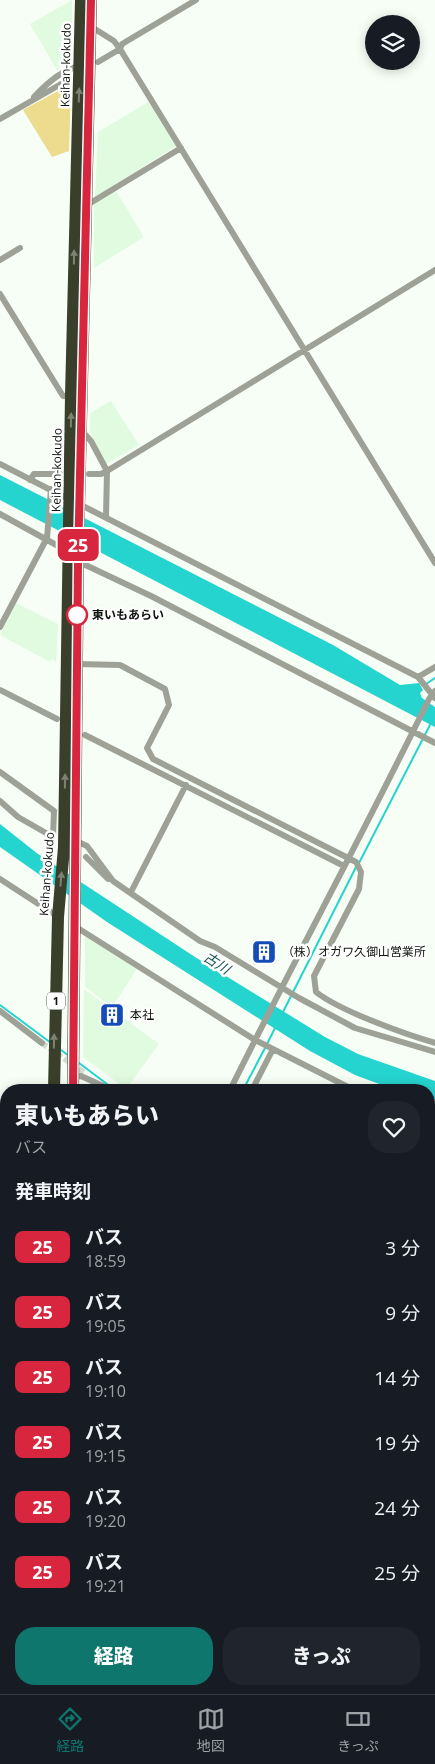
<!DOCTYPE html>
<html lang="ja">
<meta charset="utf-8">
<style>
body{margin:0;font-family:"Open Sans","Noto Sans JP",sans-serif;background:#20242c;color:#f1f3f6;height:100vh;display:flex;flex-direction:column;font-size:19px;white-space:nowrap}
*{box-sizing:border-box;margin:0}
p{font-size:16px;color:#9ea1a6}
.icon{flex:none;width:28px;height:28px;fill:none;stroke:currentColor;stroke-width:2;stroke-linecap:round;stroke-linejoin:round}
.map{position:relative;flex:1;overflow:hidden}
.side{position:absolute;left:0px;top:1084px;width:435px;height:611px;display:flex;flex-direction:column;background:#171b24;border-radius:20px 20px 0 0;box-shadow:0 2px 12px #0003}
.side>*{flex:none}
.badge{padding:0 10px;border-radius:8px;font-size:18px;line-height:32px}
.tools{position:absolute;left:365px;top:15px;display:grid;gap:10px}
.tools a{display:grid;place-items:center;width:55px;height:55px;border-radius:50%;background:#171b24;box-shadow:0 2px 12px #0003;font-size:25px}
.map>.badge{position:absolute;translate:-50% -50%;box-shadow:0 0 0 2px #fff}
h2{padding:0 15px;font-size:19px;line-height:45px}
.round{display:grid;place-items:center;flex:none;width:52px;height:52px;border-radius:20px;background:#20242c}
.overview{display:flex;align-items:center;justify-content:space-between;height:85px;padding:0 15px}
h1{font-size:24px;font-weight:800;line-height:38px}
.action{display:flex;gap:10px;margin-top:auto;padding:10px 15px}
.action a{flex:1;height:58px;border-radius:20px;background:#0f766e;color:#fff;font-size:20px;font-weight:800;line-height:58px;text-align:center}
.action a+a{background:#20242c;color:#f1f3f6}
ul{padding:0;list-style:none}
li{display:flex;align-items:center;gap:15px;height:65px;padding:0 15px}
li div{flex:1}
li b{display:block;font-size:19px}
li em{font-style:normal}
li .badge{min-width:55px;font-weight:700;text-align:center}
.dock{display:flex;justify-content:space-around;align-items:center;height:70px;border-top:1px solid #363941;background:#171b24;font-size:14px;color:#9ea1a6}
.dock a{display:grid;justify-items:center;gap:2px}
.dock .selected{color:#0f766e}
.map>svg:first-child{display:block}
.built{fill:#e1fbe0}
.green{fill:#eddc8e}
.water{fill:#26d4cf}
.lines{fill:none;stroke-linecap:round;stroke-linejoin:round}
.stream{stroke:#26d4cf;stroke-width:2}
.street-tunnel{stroke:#d3dbd2;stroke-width:6;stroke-dasharray:6 3;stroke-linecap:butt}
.street{stroke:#9ea196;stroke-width:6}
.secondary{stroke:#727667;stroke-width:9}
.highway{stroke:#393f2a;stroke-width:12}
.oneway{fill:#7e8275}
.line-casing{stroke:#fff;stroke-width:11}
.line{stroke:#d7263d;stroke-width:8}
.stop-dot{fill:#fff;stroke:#d7263d;stroke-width:2.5}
.labels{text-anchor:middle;stroke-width:5;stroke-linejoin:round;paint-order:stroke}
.shield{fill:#fff;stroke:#565a56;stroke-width:1}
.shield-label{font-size:11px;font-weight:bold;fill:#0d140d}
.street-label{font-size:12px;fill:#0d140d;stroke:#fff}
.stop-label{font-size:12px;font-weight:bold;fill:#0d140d;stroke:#fff;text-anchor:start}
.poi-label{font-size:12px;fill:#0d140d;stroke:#fff;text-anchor:start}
.water-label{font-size:14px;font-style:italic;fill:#175957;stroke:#fff}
</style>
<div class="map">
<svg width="435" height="1694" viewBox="0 0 435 1694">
<rect width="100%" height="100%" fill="#f6fef5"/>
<path class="built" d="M72,0V53L57,70L30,24Z
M150,101L176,146L95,197L98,132Z
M116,191L144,237L94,268V203Z
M111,401L139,445L106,464L90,432V413Z
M16,603L58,624L56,662L52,659L50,662L0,635Z
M85,936L137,969L112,1007L85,987Z
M84,989L159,1044L126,1089L83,1057Z
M429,1337L435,1346V1507L429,1506Z
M429,1529L435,1530V1684L429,1683Z
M109,1689H356L355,1694H113Z
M374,1689H428L427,1694H373Z"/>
<path class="green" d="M71,84L69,151L52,157L23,110Z"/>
<path class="water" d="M0,475L333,645L400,685L419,683L423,690L420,693L422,698L435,707V727L0,500Z
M0,824L38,854L195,957L325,1037L358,1054L435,1081V1100L429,1099V1090L390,1088L355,1075L310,1051L107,922L0,847Z"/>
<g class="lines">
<path class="stream" d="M426,684L435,678
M359,863L431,723
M0,1005L51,1043
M283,1012L356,867
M267,1044L275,1028
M61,1050L69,1056
M79,1063L115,1090
M243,1090L265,1048
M429,1278H435
M0,1691L3,1694"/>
<path class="street-tunnel" d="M42,1043L85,1073"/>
<path class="street" d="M90,26L114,41L120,49L435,563
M98,62L120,49L122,44L196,0
M34,97C46,84 63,69 80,66
M0,119L68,80
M87,205L181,148
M0,260L20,248
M0,294L63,396H71
M82,431L91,441L107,471L106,517
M0,464L70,500
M89,474H101L107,471L435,270
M30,480L34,474H60
M79,504L418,677L435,698
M0,514L69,552
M77,561L151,596L435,743
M0,627L47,538L51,489
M77,664L120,665L165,689L169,705L147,748L153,759L356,862L361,872L359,889L314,976L316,992C340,1011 405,1034 435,1043
M418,677L435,667
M0,690L57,719
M85,735L344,866
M0,772L54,811
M0,801L18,817L53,837L54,811
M76,841L87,846L113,881L200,941L215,947L299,998L355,1028L435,1052
M86,857L108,879
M0,879L57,916
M131,892L186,785
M76,927L255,1040L354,1090
M0,1011L42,1043
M73,1077L81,1076L103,1086
M230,1090C295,959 365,830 429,699L435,691
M252,1090L273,1049
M429,1117L435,1119
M0,1248H6
M429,1283H435
M429,1332L435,1341
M429,1518L435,1510
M0,1605L6,1604
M0,1680L11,1694
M105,1689L110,1694
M431,1694L432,1687L435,1688"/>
<path class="secondary" d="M0,1366H6
M0,1485H6
M429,1520L435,1521
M366,1694L367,1689"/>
<path class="highway" d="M54,1090L58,917L64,847L71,396L81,0
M73,1090L78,550L91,0
M0,1139L6,1141
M0,1159L6,1161
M0,1171L6,1173
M429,1175L435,1173
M429,1194L435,1192
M429,1213L435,1214
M429,1232L435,1233
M429,1243L435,1244
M429,1297L435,1302
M429,1320L435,1329
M45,1694V1689
M54,1694V1689"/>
</g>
<defs><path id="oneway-solid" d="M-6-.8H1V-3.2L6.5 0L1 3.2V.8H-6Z" transform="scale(1.25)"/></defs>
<g class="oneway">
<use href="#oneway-solid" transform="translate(79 95) rotate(-88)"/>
<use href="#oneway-solid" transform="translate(74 257) rotate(-89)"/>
<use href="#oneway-solid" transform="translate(71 420) rotate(-89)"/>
<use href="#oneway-solid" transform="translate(65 781) rotate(-89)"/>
<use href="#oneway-solid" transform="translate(61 879) rotate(-85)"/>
<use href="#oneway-solid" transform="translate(54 1041) rotate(-89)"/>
</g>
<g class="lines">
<defs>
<path id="line" d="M73,1090L78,561L91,0"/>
</defs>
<use href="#line" class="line-casing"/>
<use href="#line" class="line"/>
</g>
<defs>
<symbol id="building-square" viewBox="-11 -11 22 22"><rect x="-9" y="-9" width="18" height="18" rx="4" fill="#154cb8" stroke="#fff"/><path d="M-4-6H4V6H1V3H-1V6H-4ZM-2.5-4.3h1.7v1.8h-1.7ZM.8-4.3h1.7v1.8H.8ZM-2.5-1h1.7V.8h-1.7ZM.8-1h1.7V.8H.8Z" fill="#fff"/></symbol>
</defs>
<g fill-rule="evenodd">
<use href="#building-square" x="250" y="938" width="28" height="28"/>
<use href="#building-square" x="98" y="1001" width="28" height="28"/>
</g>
<circle class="stop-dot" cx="77" cy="615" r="10"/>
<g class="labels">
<rect class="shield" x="47" y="992.5" width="18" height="17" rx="4"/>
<g class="shield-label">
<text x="56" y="1005">1</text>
</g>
<g class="street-label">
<text transform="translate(66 65) rotate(-89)" y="4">Keihan-kokudo</text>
<text transform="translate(57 470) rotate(-89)" y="4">Keihan-kokudo</text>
<text transform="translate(47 874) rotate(-86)" y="4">Keihan-kokudo</text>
</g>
<g class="stop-label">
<text x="92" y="619">東いもあらい</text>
</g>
<g class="poi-label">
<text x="282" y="956">（株）オガワ久御山営業所</text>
<text x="130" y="1019">本社</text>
</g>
<g class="water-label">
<text transform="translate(217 963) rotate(32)" y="5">古川</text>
</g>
</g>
</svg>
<div class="tools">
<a><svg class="icon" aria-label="layers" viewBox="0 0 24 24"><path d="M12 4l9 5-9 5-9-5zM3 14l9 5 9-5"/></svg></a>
</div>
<b class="badge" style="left:78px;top:545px;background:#d7263d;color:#fff">25</b>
<section class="side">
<div class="overview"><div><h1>東いもあらい</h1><p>バス</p></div><a class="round"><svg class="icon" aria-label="heart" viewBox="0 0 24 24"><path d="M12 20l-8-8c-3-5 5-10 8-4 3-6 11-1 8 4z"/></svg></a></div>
<h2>発車時刻</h2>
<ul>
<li><span class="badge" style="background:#d7263d;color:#fff">25</span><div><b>バス</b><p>18:59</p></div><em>3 分</em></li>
<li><span class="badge" style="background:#d7263d;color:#fff">25</span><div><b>バス</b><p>19:05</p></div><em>9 分</em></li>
<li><span class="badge" style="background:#d7263d;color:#fff">25</span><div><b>バス</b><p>19:10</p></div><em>14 分</em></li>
<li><span class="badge" style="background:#d7263d;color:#fff">25</span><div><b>バス</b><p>19:15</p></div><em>19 分</em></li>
<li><span class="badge" style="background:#d7263d;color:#fff">25</span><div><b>バス</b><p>19:20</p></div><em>24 分</em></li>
<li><span class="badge" style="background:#d7263d;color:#fff">25</span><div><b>バス</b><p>19:21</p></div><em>25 分</em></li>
</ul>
<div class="action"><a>経路</a><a>きっぷ</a></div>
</section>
</div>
<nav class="dock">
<a class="selected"><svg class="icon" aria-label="directions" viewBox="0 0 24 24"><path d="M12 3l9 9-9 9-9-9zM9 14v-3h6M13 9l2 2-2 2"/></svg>経路</a>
<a><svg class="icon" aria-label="map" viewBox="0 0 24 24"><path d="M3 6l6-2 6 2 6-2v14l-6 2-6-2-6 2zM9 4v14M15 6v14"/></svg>地図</a>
<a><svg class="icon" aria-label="tickets" viewBox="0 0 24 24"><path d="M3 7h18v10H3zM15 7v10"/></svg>きっぷ</a>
</nav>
